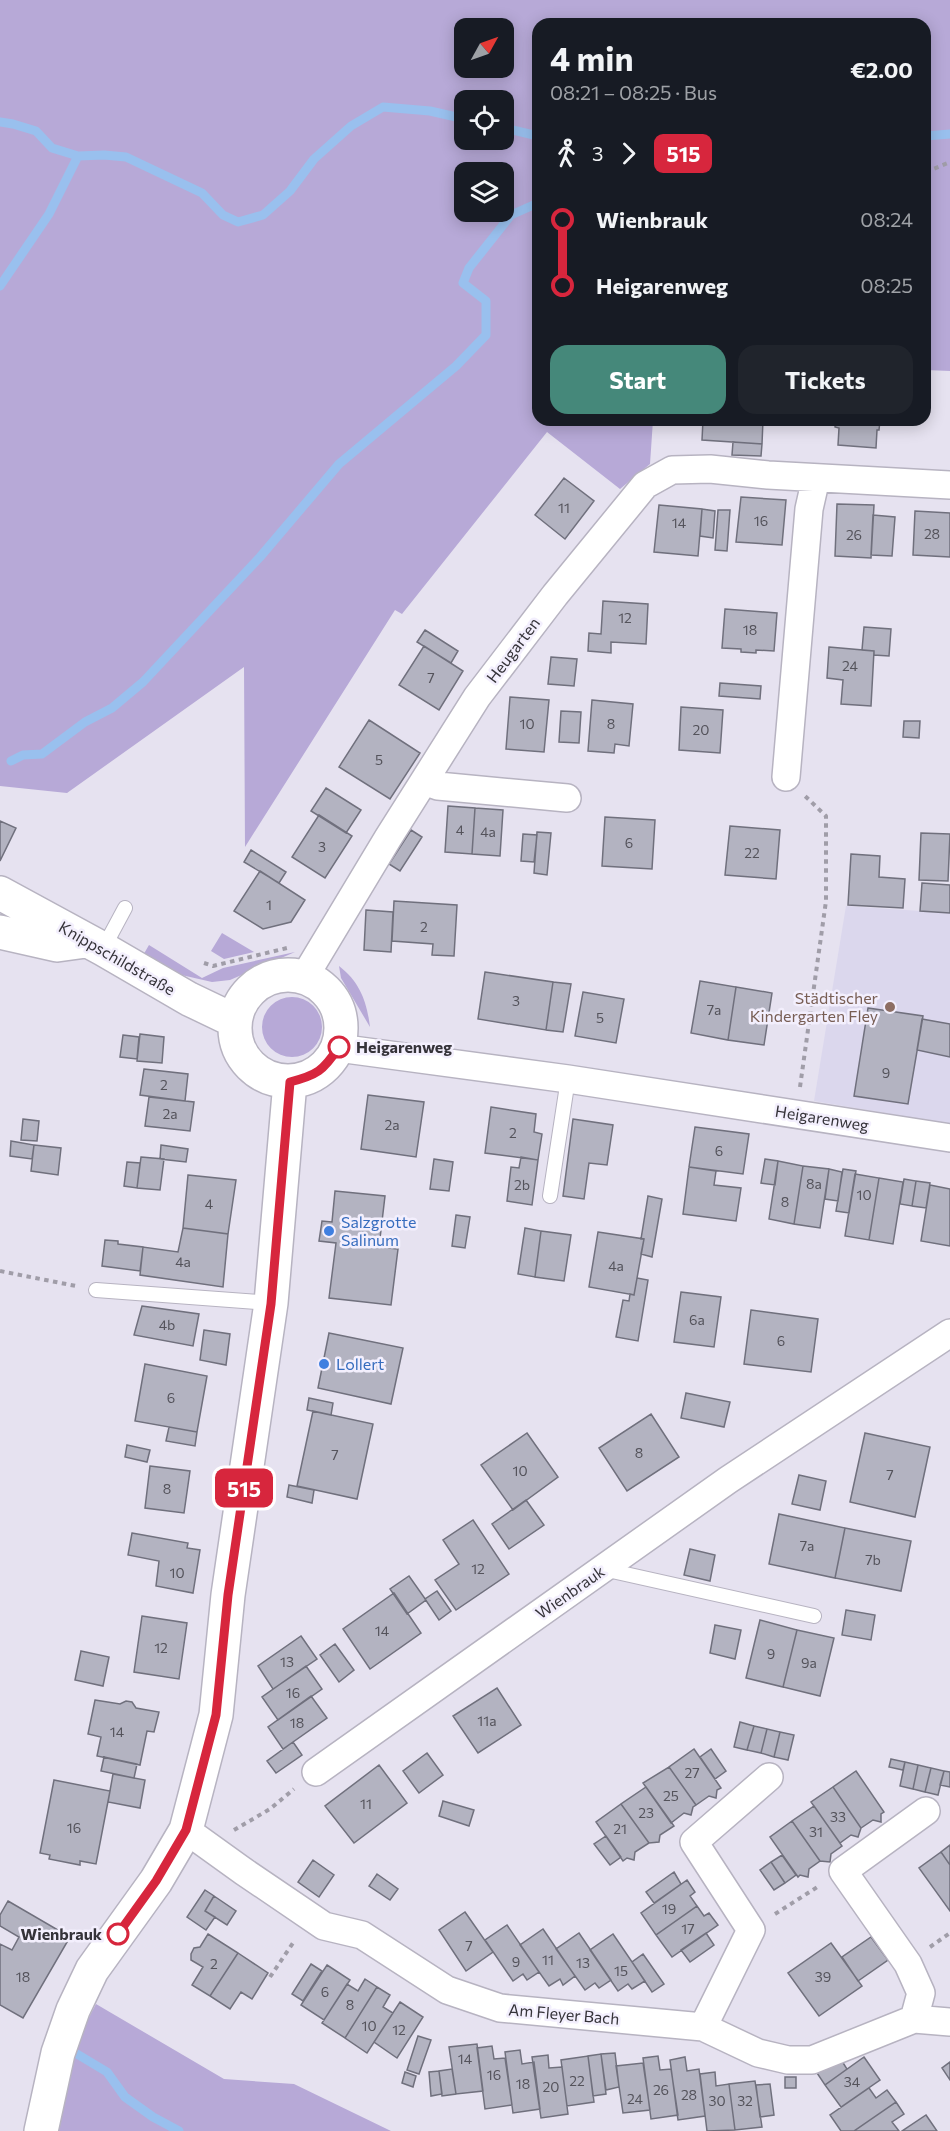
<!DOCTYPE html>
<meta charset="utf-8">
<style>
body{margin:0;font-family:Commissioner,sans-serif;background:#20242c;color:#f1f3f6;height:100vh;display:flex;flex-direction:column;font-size:22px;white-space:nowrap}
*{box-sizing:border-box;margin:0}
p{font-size:20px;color:#9ea1a6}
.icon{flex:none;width:33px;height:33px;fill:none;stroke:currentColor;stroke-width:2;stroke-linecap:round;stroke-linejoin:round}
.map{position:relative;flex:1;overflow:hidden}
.panel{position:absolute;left:532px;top:18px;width:399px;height:408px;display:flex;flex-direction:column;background:#171b24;border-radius:18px;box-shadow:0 3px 15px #0003}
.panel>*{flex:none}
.badge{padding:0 12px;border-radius:9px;font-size:21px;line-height:39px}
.needle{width:39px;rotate:50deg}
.controls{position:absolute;left:454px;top:18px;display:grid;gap:12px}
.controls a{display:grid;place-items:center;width:60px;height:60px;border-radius:12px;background:#171b24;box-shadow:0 3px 15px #0003;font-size:30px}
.map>.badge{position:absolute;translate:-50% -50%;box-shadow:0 0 0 3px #fff}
.legs{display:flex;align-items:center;gap:9px;height:66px;padding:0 18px;font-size:20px}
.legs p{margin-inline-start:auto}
.head{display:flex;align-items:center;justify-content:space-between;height:102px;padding:0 18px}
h1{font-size:33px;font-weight:700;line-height:45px}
.button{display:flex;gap:12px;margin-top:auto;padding:12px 18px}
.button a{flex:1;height:69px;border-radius:18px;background:#45887a;color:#fff;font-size:24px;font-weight:700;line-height:69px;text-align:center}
.button a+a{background:#20242c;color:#f1f3f6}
ul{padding:0 18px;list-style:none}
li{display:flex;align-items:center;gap:21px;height:66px;font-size:22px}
li i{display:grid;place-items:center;width:9px;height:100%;margin:0 8px;background:currentColor}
li i::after{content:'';width:15px;height:15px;margin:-8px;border:4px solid;border-radius:50%;background:#171b24}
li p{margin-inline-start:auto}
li:first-child i{background:linear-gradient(#0000 50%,currentColor 0)}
li:last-child i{background:linear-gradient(currentColor 50%,#0000 0)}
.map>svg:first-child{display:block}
.education{fill:#dbd7ed}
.green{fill:#b7a9d7;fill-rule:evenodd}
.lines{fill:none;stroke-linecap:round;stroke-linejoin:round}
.stream{stroke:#99c0ee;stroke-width:9}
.building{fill:#b3b3c1;stroke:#70707d;stroke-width:1.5}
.service-casing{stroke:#b7b3c1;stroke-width:16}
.minor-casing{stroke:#b7b3c1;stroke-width:30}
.tertiary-casing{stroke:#b7b3c1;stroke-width:36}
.path{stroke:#a09da8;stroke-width:4;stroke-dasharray:4.5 4.5;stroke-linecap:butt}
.service{stroke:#fff;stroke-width:14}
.minor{stroke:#fff;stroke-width:27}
.tertiary{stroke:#fff;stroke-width:33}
.line-1-casing{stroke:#fff;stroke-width:14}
.line-1{stroke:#d7263d;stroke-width:9}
.education-dot{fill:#8d6e63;stroke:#f3effd;stroke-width:2}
.stop-1-dot{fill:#fff;stroke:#d7263d;stroke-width:3}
.shop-dot{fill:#3f7fe0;stroke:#f3effd;stroke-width:2}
.labels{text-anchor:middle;stroke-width:5;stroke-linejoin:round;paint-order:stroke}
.number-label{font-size:14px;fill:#54535b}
.street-label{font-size:16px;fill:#353339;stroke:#f3effd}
.education-label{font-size:16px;fill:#785e54;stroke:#f3effd;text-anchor:end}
.stop-label{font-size:16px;font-weight:bold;fill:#353339;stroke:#f3effd;text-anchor:start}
.shop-label{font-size:16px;fill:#366cbe;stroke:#f3effd;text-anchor:start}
</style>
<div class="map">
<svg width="950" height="2131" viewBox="0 0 950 2131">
<rect width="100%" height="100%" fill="#e6e2f0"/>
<path class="education" d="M846,906L950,913V1124L814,1101Z"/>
<path class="green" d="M0,0H950V371L926,370V24H538V420H653L650,464L620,489L547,432L402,614L395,610L245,847L244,667L67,793L0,786ZM465,28H504V68H465ZM465,100H504V140H465ZM465,172H504V212H465Z
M222,933L254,952L224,959L211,951Z
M149,945L202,978L223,968L295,952L230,980L212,982L177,974L142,957Z
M339,966C360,982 367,1002 370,1027L341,978Z
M262 1027a30 30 0 1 1 60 0a30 30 0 1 1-60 0Z
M96,2004L224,2079L294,2084L391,2131H55C65,2085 73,2046 96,2004Z"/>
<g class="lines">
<path class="stream" d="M0,122L13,124L36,131L52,148L78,156L104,155L126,157L202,193L223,215L238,222L263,215L290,191L314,159L351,126L383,107L430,111L465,119
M504,128L538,136
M926,136L950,134
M0,286L49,214L78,156
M11,761L23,755L42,754L85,722L112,708L143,682L260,557L339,464L456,366L486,335V301L463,283L469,268L511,215L538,203
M77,2054L107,2072L125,2097L153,2117L179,2131"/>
</g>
<path class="building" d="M703,420H763L762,444L702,440Z
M836,420H880L879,430H877L876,448L838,445L839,428L835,427Z
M733,442L762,444L761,456L732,455Z
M564,478L594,501L565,539L535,515Z
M741,497L786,500L782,545L736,542Z
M837,504L874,505L871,558L835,556Z
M659,505L702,509L698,556L654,552Z
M702,509L715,511L713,538L700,536Z
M718,510H730L727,551L715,550Z
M915,511L950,513V557L913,555Z
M873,515L895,517L892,556L871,555Z
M603,601L648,604L646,644L611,642V653L588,651L589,633L601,634Z
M725,609L777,613L774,651L756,650V653L741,652V649L722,648Z
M864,627L891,629L889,656L874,655V651L862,650Z
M425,630L458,651L451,663L417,642Z
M424,646L463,671L439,710L399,685Z
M829,647L874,651L871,706L841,704L843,680L827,678Z
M551,657L577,659L574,686L548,684Z
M720,683L761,686L760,699L719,696Z
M510,697L549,700L544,752L506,749Z
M592,700L633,704L629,746L615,744L614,753L588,751Z
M681,707L723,710L720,753L679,750Z
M561,711L581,712L579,743L559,742Z
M369,720L420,753L390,799L339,767Z
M904,721H920L919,738L903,737Z
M326,788L361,810L346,833L311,811Z
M448,806L475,808L472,854L445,852Z
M475,808L503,810L500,856L472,854Z
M319,815L352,836L325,878L292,857Z
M605,817L655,820L652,869L602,866Z
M0,821L16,828L0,861Z
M730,826L780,830L776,879L725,875Z
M411,830L422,837L400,871L389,864Z
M537,832L551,833L547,875L534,873Z
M921,833L950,834L948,881L919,880Z
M523,834L537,835L534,862L521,861Z
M251,850L286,872L279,883L244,862Z
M851,854L880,856L879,877L905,879L903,908L848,905Z
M260,871L305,900L291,922L263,929L234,911Z
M922,883L950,885V913L920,911Z
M394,901L457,905L454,956L432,955L433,944L392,941Z
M366,910L393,912L391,952L364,950Z
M485,972L553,982L546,1030L478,1019Z
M700,981L736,987L728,1040L691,1033Z
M553,982L571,984L563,1032L546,1030Z
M736,987L772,993L764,1045L728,1040Z
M583,992L624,999L616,1043L575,1036Z
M868,1008L923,1016L908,1104L854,1096Z
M922,1019L950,1024V1057L917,1050Z
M140,1034L164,1037L162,1063L137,1061Z
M123,1035L139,1037L137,1059L120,1057Z
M144,1069L188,1074L185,1101L140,1095Z
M368,1095L424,1102L416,1157L361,1149Z
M149,1097L194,1102L190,1131L145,1126Z
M491,1107L536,1114L534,1132L542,1134L538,1160L485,1153Z
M23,1119L39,1121L37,1141L21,1140Z
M573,1119L613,1125L607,1165L589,1163L584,1199L563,1196Z
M695,1127L749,1134L743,1174L689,1167Z
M11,1141L34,1145L32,1159L10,1156Z
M34,1145L61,1148L58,1175L31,1171Z
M161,1145L188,1149L186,1162L160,1159Z
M141,1157L164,1159L160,1190L137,1188Z
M521,1157L538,1160L532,1205L507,1201L511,1167L519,1168Z
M434,1159L453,1162L449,1191L430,1189Z
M765,1159L778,1161L775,1185L761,1183Z
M778,1161L803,1166L794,1224L769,1219Z
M127,1162L140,1163L137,1188L124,1186Z
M803,1166L829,1169L820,1228L794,1224Z
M689,1167L716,1171L714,1185L741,1188L736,1221L683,1214Z
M829,1169L842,1172L838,1201L825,1199Z
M843,1169L856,1171L849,1213L836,1211Z
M855,1174L879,1178L869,1240L845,1236Z
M188,1175L236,1180L228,1234L183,1228Z
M879,1178L903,1182L893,1244L869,1240Z
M904,1179L916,1181L912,1206L900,1204Z
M916,1181L930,1183L926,1208L912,1206Z
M930,1185L950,1189V1246L921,1241Z
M335,1191L385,1196L379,1247L398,1249L391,1305L329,1298L336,1243L319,1241L322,1221L332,1222Z
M648,1196L662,1199L652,1257L641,1254L644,1239H641Z
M456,1215L470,1217L465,1248L452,1246Z
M183,1228L228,1234L223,1287L140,1275L143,1247L178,1252Z
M525,1228L541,1231L535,1277L518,1274Z
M541,1231L571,1235L564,1281L535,1277Z
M598,1232L644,1239L634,1295L589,1287Z
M105,1240L118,1241V1244L143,1247L140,1271L102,1266Z
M637,1278L648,1280L638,1341L616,1337L623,1300L629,1301L630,1294L634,1295Z
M681,1292L721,1297L714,1347L674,1342Z
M142,1306L199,1314L193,1346L134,1335Z
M751,1310L818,1319L811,1372L744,1364Z
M204,1330L230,1334L226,1365L200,1360Z
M329,1333L403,1348L391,1404L318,1388Z
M145,1364L207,1376L197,1432L135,1421Z
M686,1393L730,1402L724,1427L681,1418Z
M309,1398L333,1403L331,1415L307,1410Z
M313,1411L373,1424L357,1499L297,1486Z
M651,1414L679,1457L627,1491L599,1448Z
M169,1427L197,1432L195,1446L166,1441Z
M527,1433L558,1477L513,1510L481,1465Z
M865,1433L930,1447L915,1517L850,1502Z
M127,1445L150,1450L147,1462L125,1457Z
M150,1466L190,1471L184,1513L145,1508Z
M799,1475L826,1481L820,1510L792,1504Z
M289,1485L314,1490L312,1503L287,1497Z
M526,1500L544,1525L509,1549L492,1524Z
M779,1514L845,1528L835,1578L769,1564Z
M473,1520L509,1574L456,1610L435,1580L459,1564L443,1540Z
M845,1528L911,1541L901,1591L835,1578Z
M132,1533L188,1543L187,1548L200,1550L193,1593L156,1586L159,1561L128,1555Z
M690,1549L715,1555L710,1581L684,1575Z
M409,1576L426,1600L407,1614L390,1589Z
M437,1591L451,1611L439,1620L425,1599Z
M394,1593L421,1633L370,1669L343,1629Z
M846,1610L875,1615L871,1640L842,1635Z
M142,1616L187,1623L179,1679L134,1672Z
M760,1620L797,1630L783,1687L746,1678Z
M715,1625L741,1630L735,1659L710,1653Z
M797,1630L834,1638L820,1696L783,1687Z
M301,1636L317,1659L273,1689L258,1666Z
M335,1644L354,1670L339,1682L320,1655Z
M81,1651L109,1657L103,1686L75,1680Z
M306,1666L322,1689L278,1720L262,1697Z
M497,1688L521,1725L478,1753L453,1716Z
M311,1696L327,1718L283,1749L268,1727Z
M95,1700L120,1704L126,1701L132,1702L136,1708L159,1712L154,1732L147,1731L140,1765L97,1756L101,1737L88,1734Z
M740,1722L754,1726L747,1750L734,1747Z
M754,1726L767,1729L761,1753L747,1750Z
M767,1729L780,1732L774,1757L761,1753Z
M780,1732L794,1735L788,1760L774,1757Z
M293,1742L302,1755L276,1773L267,1761Z
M694,1749L721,1788L717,1790L716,1798L709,1796L696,1805L669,1767Z
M711,1749L726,1771L715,1779L700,1757Z
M427,1753L443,1775L419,1793L403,1771Z
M104,1757L137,1764L134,1778L101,1771Z
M891,1759L905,1762L903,1770L889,1767Z
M905,1762L918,1765L913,1789L900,1786Z
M379,1765L407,1803L354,1843L325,1806Z
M918,1765L931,1768L925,1792L913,1789Z
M669,1767L696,1805L693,1807L691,1815L684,1813L671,1823L643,1783Z
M931,1768L944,1771L938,1795L925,1792Z
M856,1771L884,1812L881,1814V1822L873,1820L861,1828L833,1787Z
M944,1771L950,1772V1787L940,1785Z
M113,1774L145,1780L140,1808L108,1802Z
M54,1780L110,1791L96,1864L80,1861V1865L49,1859L50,1855L40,1853Z
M646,1787L674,1826L660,1835L659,1842L649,1843L621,1804Z
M833,1787L861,1828L858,1837L851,1835L840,1843L811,1802Z
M443,1801L474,1810L469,1826L439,1816Z
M621,1804L649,1843L635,1852L634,1860L627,1858L623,1861L596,1822Z
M814,1806L842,1846L831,1854L830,1862L820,1861L792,1821Z
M792,1821L820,1861L809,1869L808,1877L800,1875L798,1877L770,1837Z
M606,1836L621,1857L610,1865L594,1844Z
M950,1845V1865L941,1852Z
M941,1852L950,1865V1911L919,1868Z
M782,1855L796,1875L785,1883L771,1862Z
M313,1860L334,1875L319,1897L298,1882Z
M771,1862L785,1883L774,1890L760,1870Z
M674,1872L681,1884L654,1903L646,1892Z
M377,1874L398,1889L390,1900L369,1886Z
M687,1880L695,1892L690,1896L697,1906L656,1935L641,1913Z
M205,1890L214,1896L205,1911L215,1917L206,1930L187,1917Z
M214,1896L236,1911L227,1925L205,1911Z
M8,1901L70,1937L23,2018L0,2005V1944L12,1950L19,1937L0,1926V1915Z
M697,1906L704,1916L709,1913L718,1925L672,1957L656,1935Z
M465,1912L493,1952L466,1971L439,1930Z
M507,1925L539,1972L527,1980L523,1974L513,1981L485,1940Z
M543,1929L575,1976L563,1985L560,1979L549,1986L520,1945Z
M579,1933L611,1980L599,1988L595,1983L585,1990L556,1949Z
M706,1933L714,1945L690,1962L681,1950Z
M208,1934L238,1953L210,1996L192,1985L203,1967L191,1960V1954L194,1948L200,1947Z
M613,1934L645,1981L632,1989L628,1984L618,1991L590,1950Z
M871,1937L888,1960L858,1981L842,1957Z
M831,1943L862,1986L819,2016L788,1973Z
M238,1953L268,1973L252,1999L241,1992L230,2009L210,1996Z
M643,1954L664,1984L652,1992L632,1962Z
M311,1964L322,1971L303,2001L292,1994Z
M327,1965L350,1980L324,2020L301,2005Z
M365,1979L377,1987L345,2038L322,2023L347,1984L358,1991Z
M377,1987L390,1995L383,2007L393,2013L367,2053L345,2038Z
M400,2002L423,2017L397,2058L374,2042Z
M418,2036L431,2040L419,2074L407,2070Z
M477,2044L483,2091L456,2094L449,2047Z
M492,2046L494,2059L505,2058L512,2105L485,2109L477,2048Z
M520,2050L522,2064L534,2062L540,2109L513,2113L505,2052Z
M615,2053L619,2087L606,2090L601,2054Z
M601,2054L606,2094L593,2096L588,2056Z
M548,2055L549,2068L562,2067L568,2114L541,2118L532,2057Z
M588,2056L594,2102L567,2106L561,2060Z
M658,2056L660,2070L671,2069L678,2115L651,2119L643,2058Z
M685,2057L687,2071L699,2069L705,2116L678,2120L670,2060Z
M864,2057L880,2080L841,2107L825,2085Z
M840,2058L847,2069L825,2085L817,2073Z
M950,2062V2080L942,2068Z
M643,2063L650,2110L623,2113L616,2066Z
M452,2069L456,2094L442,2096L439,2071Z
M439,2071L442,2094L431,2096L429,2072Z
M405,2072L416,2076L413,2087L402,2083Z
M715,2072L716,2086L729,2084L735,2130L707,2131L700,2074Z
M785,2077H796V2088H785Z
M755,2081L762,2127L735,2130L729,2084Z
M770,2084L774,2115L760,2117L756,2085Z
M869,2088L876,2098L887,2090L896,2102L854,2131H841L830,2115Z
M896,2102L904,2114L892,2122L899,2131H854Z
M926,2115L937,2131H902Z"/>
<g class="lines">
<defs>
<path id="service" d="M103,949L125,908
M550,1196L568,1079
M96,1290L271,1303
M603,1569L814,1616"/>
<path id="minor" d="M786,777L809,509L816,478
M424,781L438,786L567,798
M305,976L388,838L477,697L555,595L645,485L672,470L710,469L768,475L950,485
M338,1048L568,1079L950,1138
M316,1772L728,1480L950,1333
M186,1830L243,1871L324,1926L362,1935L447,1990L500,2008L703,2027L758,2053L788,2060H812L914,2019L921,1993L908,1964L843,1871L926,1811
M914,2019L950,2022
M703,2027L751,1930L694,1842L769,1777"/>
<path id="tertiary" d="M0,893L103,949L189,999L235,1021
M0,932L57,945L86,941
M235 1028a53 53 0 1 1 106 0a53 53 0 1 1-106 0Z
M41,2131L58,2053L73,2010L92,1970L156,1881L186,1830L216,1715L228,1595L271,1303L290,1082"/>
</defs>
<use href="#service" class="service-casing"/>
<use href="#minor" class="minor-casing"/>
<use href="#tertiary" class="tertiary-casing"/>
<path class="path" d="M926,172L950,162
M204,963L213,966L287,948
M800,1087L826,901V816L805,796
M0,1271L76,1286
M234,1830L270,1809L294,1789
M775,1914L819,1886
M930,1947L950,1933
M270,1977L295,1940"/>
<use href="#service" class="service"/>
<use href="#minor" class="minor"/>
<use href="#tertiary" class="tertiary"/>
</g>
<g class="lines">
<defs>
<path id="line-1" d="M118,1934L156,1881L186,1830L216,1715L228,1595L271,1304L290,1082C317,1075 323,1071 339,1047"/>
</defs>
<use href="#line-1" class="line-1-casing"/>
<use href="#line-1" class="line-1"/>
</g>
<circle class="education-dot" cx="890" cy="1007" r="6"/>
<g class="stop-1-dot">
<circle cx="339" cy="1047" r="10"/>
<circle cx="118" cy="1934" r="10"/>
</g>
<g class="shop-dot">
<circle cx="329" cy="1231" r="6"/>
<circle cx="324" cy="1364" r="6"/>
</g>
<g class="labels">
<g class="number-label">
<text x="564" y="513">11</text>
<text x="761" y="526">16</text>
<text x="679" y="528">14</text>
<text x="932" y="539">28</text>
<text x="854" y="540">26</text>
<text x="625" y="623">12</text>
<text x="750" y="635">18</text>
<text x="850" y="671">24</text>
<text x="431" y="683">7</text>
<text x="527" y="729">10</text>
<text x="611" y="729">8</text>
<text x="701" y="735">20</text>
<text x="379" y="765">5</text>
<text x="460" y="835">4</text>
<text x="488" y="837">4a</text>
<text x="629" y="848">6</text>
<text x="322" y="852">3</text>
<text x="752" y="858">22</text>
<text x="269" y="910">1</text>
<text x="424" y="932">2</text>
<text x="516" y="1006">3</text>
<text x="714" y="1015">7a</text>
<text x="600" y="1023">5</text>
<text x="886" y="1078">9</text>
<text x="164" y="1090">2</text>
<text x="170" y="1119">2a</text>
<text x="392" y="1130">2a</text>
<text x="513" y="1138">2</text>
<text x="719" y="1156">6</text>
<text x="814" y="1189">8a</text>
<text x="522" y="1190">2b</text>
<text x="864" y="1200">10</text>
<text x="785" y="1207">8</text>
<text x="209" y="1209">4</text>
<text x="183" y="1267">4a</text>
<text x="616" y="1271">4a</text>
<text x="697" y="1325">6a</text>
<text x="167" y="1330">4b</text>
<text x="781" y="1346">6</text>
<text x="171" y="1403">6</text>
<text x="639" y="1458">8</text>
<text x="335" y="1460">7</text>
<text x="520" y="1476">10</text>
<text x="890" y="1480">7</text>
<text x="167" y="1494">8</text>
<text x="807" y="1551">7a</text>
<text x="873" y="1565">7b</text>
<text x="478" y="1574">12</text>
<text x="177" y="1578">10</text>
<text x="382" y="1636">14</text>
<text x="161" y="1653">12</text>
<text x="771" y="1659">9</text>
<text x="287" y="1667">13</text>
<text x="809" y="1668">9a</text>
<text x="293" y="1698">16</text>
<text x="487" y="1726">11a</text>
<text x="297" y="1728">18</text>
<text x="117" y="1737">14</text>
<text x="692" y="1778">27</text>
<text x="671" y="1801">25</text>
<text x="366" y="1809">11</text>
<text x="646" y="1818">23</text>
<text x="838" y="1822">33</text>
<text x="74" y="1833">16</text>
<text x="620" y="1834">21</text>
<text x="816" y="1837">31</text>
<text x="669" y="1914">19</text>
<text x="688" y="1934">17</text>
<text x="469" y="1951">7</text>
<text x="548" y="1965">11</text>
<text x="516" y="1967">9</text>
<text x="583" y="1968">13</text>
<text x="214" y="1969">2</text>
<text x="621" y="1976">15</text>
<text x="23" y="1982">18</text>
<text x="823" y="1982">39</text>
<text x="325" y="1997">6</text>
<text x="350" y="2010">8</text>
<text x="369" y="2031">10</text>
<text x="399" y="2035">12</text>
<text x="465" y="2064">14</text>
<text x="494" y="2080">16</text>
<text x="577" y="2086">22</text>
<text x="852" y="2087">34</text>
<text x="523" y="2089">18</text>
<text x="551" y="2092">20</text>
<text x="661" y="2095">26</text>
<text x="689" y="2100">28</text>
<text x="635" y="2104">24</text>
<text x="717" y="2106">30</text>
<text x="745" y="2106">32</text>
</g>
<g class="street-label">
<text transform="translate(513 650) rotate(-53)" y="6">Heugarten</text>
<text transform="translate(117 958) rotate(30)" y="6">Knippschildstraße</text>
<text transform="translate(822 1118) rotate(9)" y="6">Heigarenweg</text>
<text transform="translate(570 1592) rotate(-35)" y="6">Wienbrauk</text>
<text transform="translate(564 2014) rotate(5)" y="6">Am Fleyer Bach</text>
</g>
<g class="education-label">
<text x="878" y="1004">Städtischer<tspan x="878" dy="18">Kindergarten Fley</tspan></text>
</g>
<g class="stop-label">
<text x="356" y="1053">Heigarenweg</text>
<text x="102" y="1940" text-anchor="end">Wienbrauk</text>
</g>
<g class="shop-label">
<text x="341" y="1228">Salzgrotte<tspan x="341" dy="18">Salinum</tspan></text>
<text x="336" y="1370">Lollert</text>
</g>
</g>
</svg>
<div class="controls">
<a><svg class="needle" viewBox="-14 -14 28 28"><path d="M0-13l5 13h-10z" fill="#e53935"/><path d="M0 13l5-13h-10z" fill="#9ea1a6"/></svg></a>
<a><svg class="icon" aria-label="locate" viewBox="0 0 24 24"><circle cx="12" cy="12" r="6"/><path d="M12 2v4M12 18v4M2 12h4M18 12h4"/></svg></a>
<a><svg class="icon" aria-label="layers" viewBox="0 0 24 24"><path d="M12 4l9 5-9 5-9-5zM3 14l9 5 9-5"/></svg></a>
</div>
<b class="badge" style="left:244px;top:1488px;background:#d7263d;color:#fff">515</b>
<section class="panel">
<div class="head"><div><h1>4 min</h1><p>08:21 – 08:25 · Bus</p></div><b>€2.00</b></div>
<div class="legs"><svg class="icon" aria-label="walk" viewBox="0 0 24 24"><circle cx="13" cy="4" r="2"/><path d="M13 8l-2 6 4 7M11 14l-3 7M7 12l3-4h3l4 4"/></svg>3<svg class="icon" aria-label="forward" viewBox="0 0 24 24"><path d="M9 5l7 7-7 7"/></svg><b class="badge" style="background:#d7263d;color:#fff">515</b></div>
<ul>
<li><i style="color:#d7263d"></i><b>Wienbrauk</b><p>08:24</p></li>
<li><i style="color:#d7263d"></i><b>Heigarenweg</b><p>08:25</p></li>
</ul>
<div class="button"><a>Start</a><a>Tickets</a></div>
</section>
</div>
